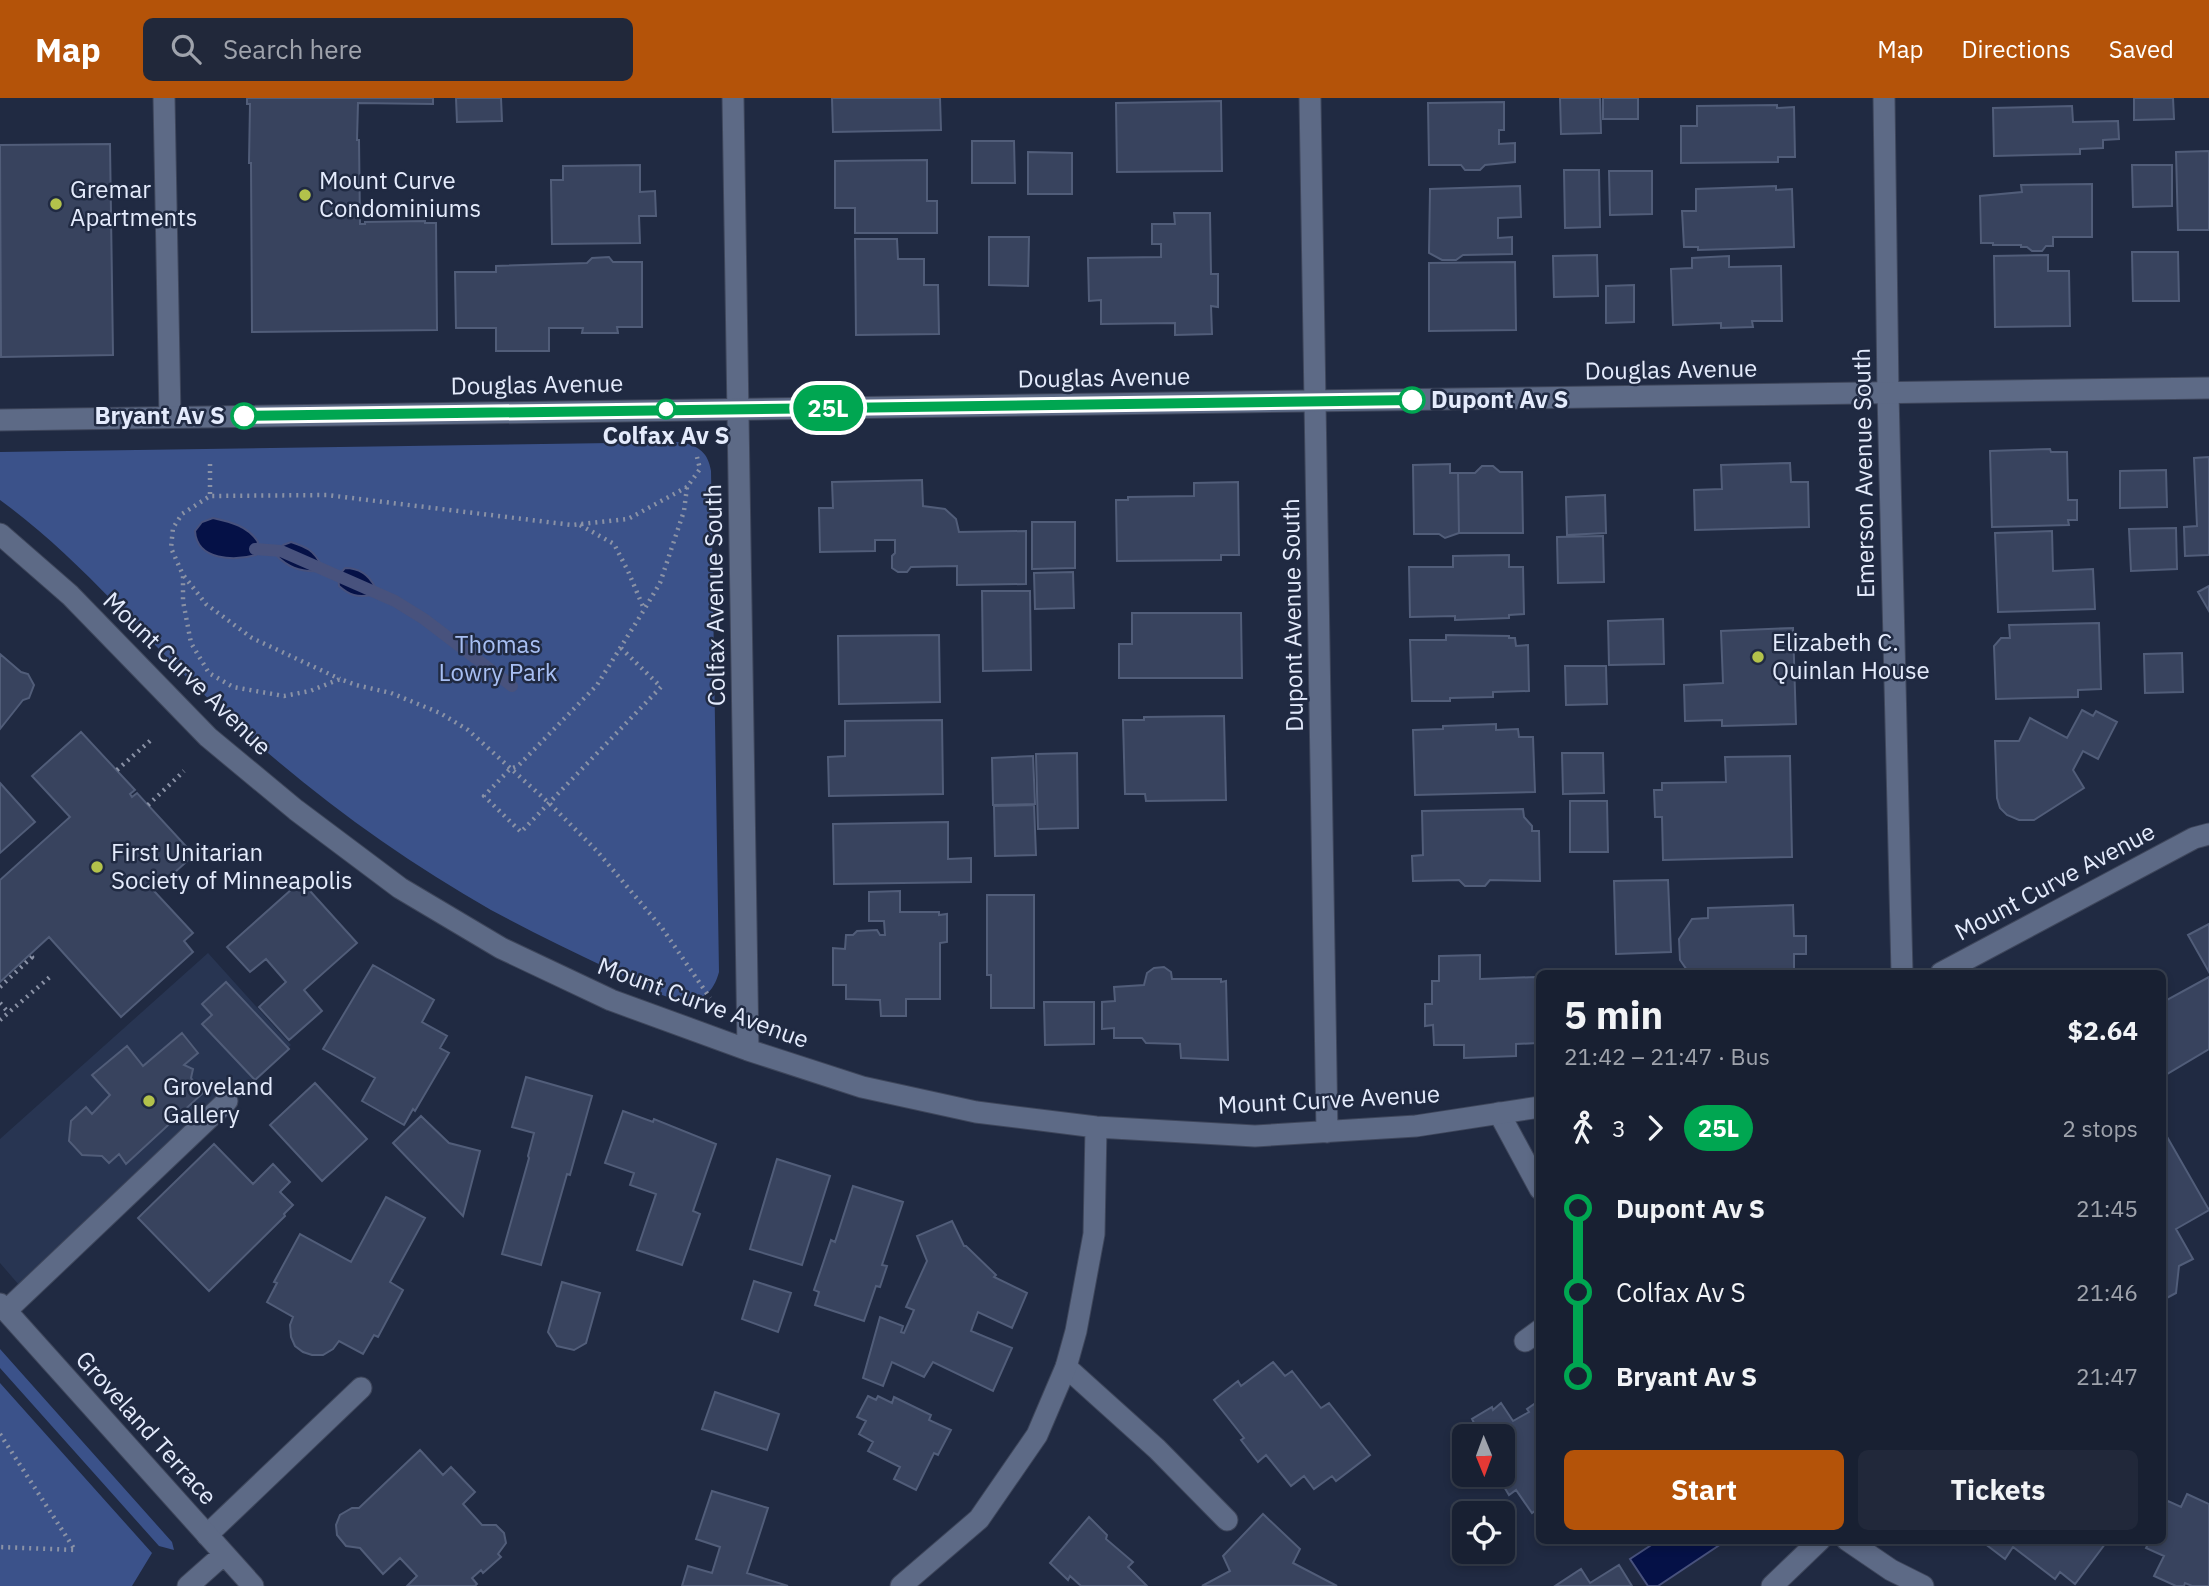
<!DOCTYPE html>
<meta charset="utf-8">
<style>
body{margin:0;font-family:"IBM Plex Sans",sans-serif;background:#21283a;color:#f1f3f6;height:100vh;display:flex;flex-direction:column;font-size:26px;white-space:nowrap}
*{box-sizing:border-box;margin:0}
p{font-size:23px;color:#9fa3ac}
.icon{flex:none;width:38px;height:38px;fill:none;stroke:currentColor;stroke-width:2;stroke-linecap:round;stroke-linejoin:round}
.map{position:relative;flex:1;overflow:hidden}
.panel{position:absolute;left:1536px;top:872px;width:630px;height:574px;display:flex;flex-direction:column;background:#182032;border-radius:10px;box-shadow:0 4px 10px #0003,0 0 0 2px #363e4d}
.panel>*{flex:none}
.badge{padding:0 14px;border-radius:23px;font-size:24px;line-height:46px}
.needle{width:46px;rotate:179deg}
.buttons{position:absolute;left:1452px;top:1326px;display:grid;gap:14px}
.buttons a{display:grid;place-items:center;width:63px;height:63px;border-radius:10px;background:#182032;box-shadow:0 4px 10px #0003,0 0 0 2px #363e4d;font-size:35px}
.map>.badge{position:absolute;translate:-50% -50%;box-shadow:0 0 0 4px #fff}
.legs{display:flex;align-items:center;gap:10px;height:77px;padding:0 28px;font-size:23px}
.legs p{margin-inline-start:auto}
.overview{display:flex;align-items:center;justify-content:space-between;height:119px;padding:0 28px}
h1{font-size:38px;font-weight:700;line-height:52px}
.cta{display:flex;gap:14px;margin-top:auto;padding:14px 28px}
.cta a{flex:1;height:80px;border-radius:10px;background:#b45309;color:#fff;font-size:28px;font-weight:700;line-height:80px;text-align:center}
.cta a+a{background:#21283a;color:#f1f3f6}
ul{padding:0 28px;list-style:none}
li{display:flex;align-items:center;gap:24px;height:84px;font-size:26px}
li i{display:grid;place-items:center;width:10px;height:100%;margin:0 9px;background:currentColor}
li i::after{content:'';width:18px;height:18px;margin:-9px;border:5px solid;border-radius:50%;background:#182032}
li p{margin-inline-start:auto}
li:first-child i{background:linear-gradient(#0000 50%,currentColor 0)}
li:last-child i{background:linear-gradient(currentColor 50%,#0000 0)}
header{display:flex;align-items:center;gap:42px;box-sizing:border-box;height:98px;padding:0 35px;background:#b45309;color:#fff}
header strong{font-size:33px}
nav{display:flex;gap:38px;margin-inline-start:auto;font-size:24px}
.search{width:490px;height:63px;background:#21283a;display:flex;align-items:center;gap:18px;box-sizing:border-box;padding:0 24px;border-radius:10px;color:#9fa3ac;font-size:26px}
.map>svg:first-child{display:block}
.built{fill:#283552}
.green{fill:#3b528a}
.water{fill:#051147;stroke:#48527d;stroke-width:2}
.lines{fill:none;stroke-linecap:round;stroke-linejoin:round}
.stream{stroke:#48527d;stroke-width:12}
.building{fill:#38435e;stroke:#515d79;stroke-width:2}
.service-casing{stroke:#3e465b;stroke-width:23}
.minor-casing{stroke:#3e465b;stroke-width:23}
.tertiary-casing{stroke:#3e465b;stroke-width:23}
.path{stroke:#8a92a6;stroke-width:4.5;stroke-dasharray:2 5;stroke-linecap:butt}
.service{stroke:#5d6a86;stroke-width:21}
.minor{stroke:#5d6a86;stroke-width:21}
.tertiary{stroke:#5d6a86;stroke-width:21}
.line-1-casing{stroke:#fff;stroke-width:16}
.line-1{stroke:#00a651;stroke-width:10}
.poi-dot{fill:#b3c24b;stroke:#202a42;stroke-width:2.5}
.stop-1-dot{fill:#fff;stroke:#00a651;stroke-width:3.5}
.labels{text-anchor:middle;stroke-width:5;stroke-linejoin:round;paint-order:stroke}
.poi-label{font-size:24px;fill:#e4ebfc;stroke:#202a42;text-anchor:start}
.street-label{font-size:24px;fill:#e4ebfc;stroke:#202a42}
.stop-label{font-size:24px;font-weight:bold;fill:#e4ebfc;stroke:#202a42;text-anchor:start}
.park-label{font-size:24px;fill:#a8bff3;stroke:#202a42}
</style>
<header>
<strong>Map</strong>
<div class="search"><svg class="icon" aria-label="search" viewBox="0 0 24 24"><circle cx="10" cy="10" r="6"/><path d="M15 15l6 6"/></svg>Search here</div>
<nav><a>Map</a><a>Directions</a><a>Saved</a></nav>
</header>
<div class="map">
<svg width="2209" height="1488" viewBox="0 0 2209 1488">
<rect width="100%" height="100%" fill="#202a42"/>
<path class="built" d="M208,855L291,947L227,1003L25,1194L0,1165V1041Z"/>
<path class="green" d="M682,344C699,349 708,354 711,373L719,874C704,931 642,887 609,871C569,852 530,833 491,812C391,755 298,686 215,607C143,539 80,460 0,402V354Z
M0,1251L172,1444L174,1452L159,1448L0,1270Z
M0,1285L152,1455L132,1488H0Z"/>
<path class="water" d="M213,420C231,424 248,428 258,444L255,451L256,457C235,463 197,463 195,433L202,424Z
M291,444C306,449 314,452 321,467L318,473C303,474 289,470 278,459L283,447Z
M345,470C359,470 369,477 375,489L371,497C358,500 349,497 339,488L338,478Z
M1659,1442H1727L1658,1488H1648L1630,1461Z"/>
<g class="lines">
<path class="stream" d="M255,451L281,453L395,503L424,521L512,588"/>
</g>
<path class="building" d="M247,0H433V6L358,5L357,42H359L360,126H365V124L425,123V125H436L437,232L252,234L251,65H249L250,6H247Z
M456,0H501L502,23L457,24Z
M832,0H940L941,32L833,34Z
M1560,0H1600L1601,35L1561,36Z
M1603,0H1638V21H1603Z
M2134,0H2173L2174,21L2134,22Z
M1221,3L1222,73L1117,74L1116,5Z
M1504,4V32H1499V46L1515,45V64L1485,67L1480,72H1465L1461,67H1429L1428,5Z
M1777,7V10L1794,9L1795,59H1778V64L1681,65V28H1697V8Z
M2072,8L2073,24L2118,23L2119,41L2103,42V50L2080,51V56L1994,58L1993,10Z
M972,43H1014L1015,85H972Z
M110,46L113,257L1,259L0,47Z
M2209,53V132H2178L2176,54Z
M1028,54L1072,55V96H1028Z
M927,62V103H937V135H855V110H835V63Z
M640,67V94L655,93L656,118H639L640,145L552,146L551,82H563V68Z
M2132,67H2172V108L2133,109Z
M1564,72H1599L1600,129L1565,130Z
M1609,73H1652V116L1610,117Z
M2092,86V139H2053V148H2046L2042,153H2032L2027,149H2021V147H1993V145H1981L1980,98L2022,94L2021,87Z
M1520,88L1521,119L1498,120V140L1512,139V156L1463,157L1456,162H1442L1429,155L1430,91Z
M1776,88V92L1792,91L1794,149L1698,152V149H1684L1682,113H1696V91Z
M1174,115H1210L1211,176H1218V209L1211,208L1212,236L1175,237V225L1101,226V202L1089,203L1088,160L1161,159V146H1152V126H1175Z
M989,139H1029L1028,188L989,187Z
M855,141H897L898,161H924V187H938L939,236L856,237Z
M2132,154H2178L2179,203H2133Z
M1597,157L1598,198L1554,199L1553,158Z
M2048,157V173H2069L2070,228L1995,229L1994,158Z
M1729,158V169L1781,168L1782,223H1752L1753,229L1721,230V225L1673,227L1671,171L1692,170V160Z
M609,159L613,164H642V229H617L618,235H582L583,230H549V253H496V230H456L455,174H496V168L587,165L592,160Z
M1515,164L1516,232L1429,233V165Z
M1634,187V224L1606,225V188Z
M2050,351L2051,354H2067L2068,402H2077V422H2068L2069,427L1992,429L1990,353Z
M2209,359V457L2185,458L2184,429L2197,428L2194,360Z
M1790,365L1791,384H1808L1809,429L1695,432L1694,392L1722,391L1721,367Z
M1450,366V375H1458L1459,435L1445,440L1439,436H1414L1413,367Z
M1482,368H1493L1500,374H1522L1523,435H1459L1458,375H1475Z
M2166,372L2167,409L2120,410V373Z
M922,382L923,408L945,411L956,421L959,434L1026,433V486L957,487V468L911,469L907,474H898L892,470V458L895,455V442H875V453L820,454L819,410H833L832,384Z
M1238,384L1239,457H1221V462L1117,463L1116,402H1128V399L1194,398V385Z
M1605,397L1606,435L1567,437L1566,399Z
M1032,424H1075V470L1032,471Z
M2176,430L2177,471L2131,473L2129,431Z
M2052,433L2053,473L2093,471L2095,511L1998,514L1995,435Z
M1603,438L1604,484L1558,485L1557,439Z
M1509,457V469H1523L1524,516L1509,517V520L1455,522V518L1410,519L1409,469H1453V458Z
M1073,474L1074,510L1035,511L1034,475Z
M2209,488V513L2198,494Z
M982,493H1030L1031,572L983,573Z
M1132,515H1241L1242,580H1119V546H1132Z
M1663,521L1664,566L1609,567L1608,523Z
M2099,525L2101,591L2078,592V599L1996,601L1994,548L2001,540H2010L2009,527Z
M1793,530L1796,626L1722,628V622L1685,623L1684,587L1723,585L1721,533Z
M939,537L940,604L839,606L838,538Z
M1446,537L1509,538V540H1515L1516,548L1528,547L1529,593L1493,594V599L1450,600V603H1412L1410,542H1446Z
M2182,555L2183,594L2145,595L2144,556Z
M0,556L21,574L28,576L34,587L29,600L23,602L0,631Z
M1565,568H1606L1607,606L1566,607Z
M2082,612L2093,618L2096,613L2117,624L2098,661L2083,653L2073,672L2084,690L2034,722H2019L2007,717L2000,710L1997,700L1995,643H2019L2030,620L2067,640Z
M1224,618L1226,702L1146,703L1145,696H1125L1123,622H1144V619Z
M942,622L943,696L829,698L828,659L845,658V623Z
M1496,626V632L1518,631L1519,639H1533L1535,694L1415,697L1413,632L1443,631V628Z
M81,634L135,692L130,696L132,699L137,695L194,757L154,793L193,835L184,843L193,854L121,919L49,839L0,884V782L70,719L32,678Z
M1077,655L1078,730L1038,731L1036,656Z
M1562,655H1603L1604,695L1563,696Z
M1033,658L1035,706L993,707L992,660Z
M1790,658L1792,759L1663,762L1662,719H1655L1654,692H1662V685L1726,684L1725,659Z
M0,685L35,724L0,755Z
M1570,703H1607L1608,754H1570Z
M1034,707L1036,757L995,758L994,708Z
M1523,711L1524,719L1532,728V733H1539L1540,783L1490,782L1485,788H1465L1459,782L1413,783L1412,758L1423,757L1422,713Z
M948,724V761L971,760V784L834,786L833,726Z
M1668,782L1671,854L1616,856L1614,783Z
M301,783L357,845L304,892L322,913L289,942L259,909L286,884L266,861L250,874L227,849Z
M900,793V814H939V817L947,816V844L940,845V901H906V918H881L880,902L846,901V887H833V850L845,851L846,837H853L857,833L877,832L880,837H885L884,823H869V794Z
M987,797H1034V910H991V877H987Z
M1793,807L1794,838H1806V856H1794V875H1689L1680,862L1679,841L1692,821L1708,820V810Z
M2209,826V874L2188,837Z
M1480,857V881L1536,879L1537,902L1540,901L1538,945L1516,946V958L1464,960V947H1434L1433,927L1425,928V906H1432V883H1439V858Z
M373,867L434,902L422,924L447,938L440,950L449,955L415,1013L413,1011L404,1027L362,1003L375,980L323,951Z
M1164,869L1171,874L1172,881H1221V884L1226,883L1228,962L1181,960L1180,946L1146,945L1142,940H1114V930L1102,931V904L1115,903L1114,889L1144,887L1147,875L1154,870Z
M2209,879V951L2167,976L2163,969V904Z
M226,884L289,951L255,982L202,926L212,917L202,906Z
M1044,904H1094V946L1045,947Z
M182,935L198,955L184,967L193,971L191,980L203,995L126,1066L119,1056L109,1065L102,1058L82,1057L69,1043L71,1023L86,1009L92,1016L110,997L92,977L127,948L143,968Z
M526,979L592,998L570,1077L567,1076L541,1167L502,1156L529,1060L528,1058L534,1035L512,1029Z
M315,985L367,1041L322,1083L270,1027Z
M623,1013L653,1024L654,1021L716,1046L693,1113L700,1116L682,1167L637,1152L656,1096L630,1087L634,1075L605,1065Z
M421,1018L449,1045L480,1053L463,1118L393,1045Z
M2166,1037L2209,1112L2176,1131L2193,1161L2179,1168L2176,1195L2163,1202V1038Z
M214,1046L253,1086L273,1066L290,1084L280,1094L293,1107L284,1116L285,1118L209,1193L138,1120Z
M777,1061L830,1078L802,1167L750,1151Z
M853,1088L903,1104L882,1167L887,1168L880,1189L876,1188L864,1223L815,1207L819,1194L814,1192L831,1142L835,1144Z
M386,1099L425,1120L390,1184L403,1192L378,1239L374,1237L363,1256L339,1243L333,1251L323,1257H312L303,1254L295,1248L291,1239L290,1227L293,1219L267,1204L277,1185L274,1184L300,1136L351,1164Z
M952,1123L964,1148H966L996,1177L994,1179L1027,1195L1012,1230L978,1214L971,1233L1012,1250L993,1293L933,1264L924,1279L892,1264L883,1288L863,1280L880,1219L903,1228L901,1234L904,1235L914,1212L906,1209L927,1163L917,1138Z
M754,1183L791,1195L778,1234L742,1221Z
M562,1184L600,1195L586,1245L574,1252L557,1248L548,1234Z
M1273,1264L1285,1278L1292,1273L1321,1310L1329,1305L1370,1357L1336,1383L1332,1378L1314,1391L1304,1378L1291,1388L1266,1357L1258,1364L1241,1342L1244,1340L1214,1302L1238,1283L1241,1288Z
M715,1294L779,1316L767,1352L702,1331Z
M868,1298L876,1302L878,1298L892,1305L894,1299L931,1317L929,1322L951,1332L938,1357L934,1355L916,1392L894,1381L900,1369L868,1353L873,1344L859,1336L866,1323L857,1319Z
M1540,1302V1409L1532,1415L1516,1392L1509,1397L1497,1377H1503V1339H1473L1466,1328L1474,1325L1472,1321L1492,1309L1493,1312L1501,1305L1513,1323L1529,1314L1527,1311Z
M420,1352L443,1377L451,1369L475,1394L463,1406L482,1427H496L504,1435L506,1445L498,1456L501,1459L483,1475L481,1472L472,1480L477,1486L475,1488H407L417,1478L400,1460L383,1476L360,1450L346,1448L337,1437L336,1427L340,1417L352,1410H359Z
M712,1393L768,1410L747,1475L788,1488H682L688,1468L712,1475L720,1449L696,1441Z
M2187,1396L2209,1406V1488H2192L2185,1485L2184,1488H2176L2154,1478L2164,1458L2146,1450L2150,1442H2163V1413L2168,1403L2181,1409Z
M1263,1416L1300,1451L1293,1465L1337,1488H1202L1230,1473L1223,1458Z
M1089,1419L1107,1437L1106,1441L1133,1464L1128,1469L1147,1488H1081L1070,1478L1068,1482L1050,1465Z
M1980,1442H2108L2075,1486L2060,1474L2055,1481L2013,1449L2005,1461Z
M1619,1467L1632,1488H1555L1581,1471L1590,1485Z"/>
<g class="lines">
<defs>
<path id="service" d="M1499,1015L1540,1091
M1525,1243L1540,1232
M1066,1269L1157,1351L1227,1422
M207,1437L361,1290
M1847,1442L1891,1472L1923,1488"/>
<path id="minor" d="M164,0L170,319
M733,0L748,952
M1310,0L1327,1034
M1884,0L1888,295L1902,875
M0,436L70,497L208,639L296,712L400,790L501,850L611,902L748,952L862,989L976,1014L1096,1029L1255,1038L1416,1028L1540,1009
M1941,875L2194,740L2209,736
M0,1206L253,1488
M6,1213L227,1003
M188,1488L223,1457
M901,1488L979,1421L1037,1337L1066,1269L1076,1233L1094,1136L1096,1029
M1772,1488L1820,1442"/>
<path id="tertiary" d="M0,322L2209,290"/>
</defs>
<use href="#service" class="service-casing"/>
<use href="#minor" class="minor-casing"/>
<use href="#tertiary" class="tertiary-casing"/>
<path class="path" d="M210,366V398
M687,389L628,421L572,427L327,397L210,398L182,416L173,430L171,450L183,477V503L191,545L209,575L233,589L284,598L310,593L340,581L356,587L391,595L440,615L468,632L549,705L597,753L662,830L710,900
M580,427L614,446L628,473L644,511
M184,478L206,506L252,540L340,581
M621,550L661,589L521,734L484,698L510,671L518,668L597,587L644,512L660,485L684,413L687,389L700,371L697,359
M117,672L151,642
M148,707L184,673
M0,889L32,859L30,857
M0,905L8,914
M0,922L51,878
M0,1336L75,1452L0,1449"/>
<use href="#service" class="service"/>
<use href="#minor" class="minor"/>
<use href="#tertiary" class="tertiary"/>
</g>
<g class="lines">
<defs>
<path id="line-1" d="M244,318L1412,302"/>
</defs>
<use href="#line-1" class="line-1-casing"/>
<use href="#line-1" class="line-1"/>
</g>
<g class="poi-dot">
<circle cx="305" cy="97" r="7"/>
<circle cx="56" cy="106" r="7"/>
<circle cx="1758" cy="559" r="7"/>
<circle cx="97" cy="769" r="7"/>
<circle cx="149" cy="1003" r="7"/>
</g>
<g class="stop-1-dot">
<circle cx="1412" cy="302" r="12"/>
<circle cx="666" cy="311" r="9"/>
<circle cx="244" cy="318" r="12"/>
</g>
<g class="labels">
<g class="poi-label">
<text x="319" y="91">Mount Curve<tspan x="319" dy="28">Condominiums</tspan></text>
<text x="70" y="100">Gremar<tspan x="70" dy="28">Apartments</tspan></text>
<text x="1772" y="553">Elizabeth C.<tspan x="1772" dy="28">Quinlan House</tspan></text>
<text x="111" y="763">First Unitarian<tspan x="111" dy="28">Society of Minneapolis</tspan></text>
<text x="163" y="997">Groveland<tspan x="163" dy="28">Gallery</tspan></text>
</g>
<g class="street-label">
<text transform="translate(1671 272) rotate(-1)" y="8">Douglas Avenue</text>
<text transform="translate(1104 280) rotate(-1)" y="8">Douglas Avenue</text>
<text transform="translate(537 287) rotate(-1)" y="8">Douglas Avenue</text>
<text transform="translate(1864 375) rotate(-91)" y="8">Emerson Avenue South</text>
<text transform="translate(715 497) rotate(-91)" y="8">Colfax Avenue South</text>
<text transform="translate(1293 517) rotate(-91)" y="8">Dupont Avenue South</text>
<text transform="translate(187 576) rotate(44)" y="8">Mount Curve Avenue</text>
<text transform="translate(2055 784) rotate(-28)" y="8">Mount Curve Avenue</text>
<text transform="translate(703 905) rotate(20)" y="8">Mount Curve Avenue</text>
<text transform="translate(1329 1002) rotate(-3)" y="8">Mount Curve Avenue</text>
<text transform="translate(146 1330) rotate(48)" y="8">Groveland Terrace</text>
</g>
<g class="stop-label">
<text x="1431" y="310">Dupont Av S</text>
<text x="225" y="326" text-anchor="end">Bryant Av S</text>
<text x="666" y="346" text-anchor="middle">Colfax Av S</text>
</g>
<g class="park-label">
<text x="498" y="555">Thomas<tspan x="498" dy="28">Lowry Park</tspan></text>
</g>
</g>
</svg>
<div class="buttons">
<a><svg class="needle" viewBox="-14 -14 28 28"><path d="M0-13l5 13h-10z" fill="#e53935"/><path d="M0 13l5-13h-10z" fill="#9fa3ac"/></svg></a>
<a><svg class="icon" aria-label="locate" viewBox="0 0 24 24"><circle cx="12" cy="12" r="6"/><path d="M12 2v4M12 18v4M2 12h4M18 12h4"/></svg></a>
</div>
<b class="badge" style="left:828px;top:310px;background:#00a651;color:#fff">25L</b>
<section class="panel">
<div class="overview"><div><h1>5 min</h1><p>21:42 – 21:47 · Bus</p></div><b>$2.64</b></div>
<div class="legs"><svg class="icon" aria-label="walk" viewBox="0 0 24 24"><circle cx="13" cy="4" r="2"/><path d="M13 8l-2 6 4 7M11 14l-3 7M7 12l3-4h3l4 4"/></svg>3<svg class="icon" aria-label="forward" viewBox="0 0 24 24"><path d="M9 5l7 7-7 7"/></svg><b class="badge" style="background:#00a651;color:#fff">25L</b><p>2 stops</p></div>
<ul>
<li><i style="color:#00a651"></i><b>Dupont Av S</b><p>21:45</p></li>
<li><i style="color:#00a651"></i><span>Colfax Av S</span><p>21:46</p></li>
<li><i style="color:#00a651"></i><b>Bryant Av S</b><p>21:47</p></li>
</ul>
<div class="cta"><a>Start</a><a>Tickets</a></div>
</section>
</div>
